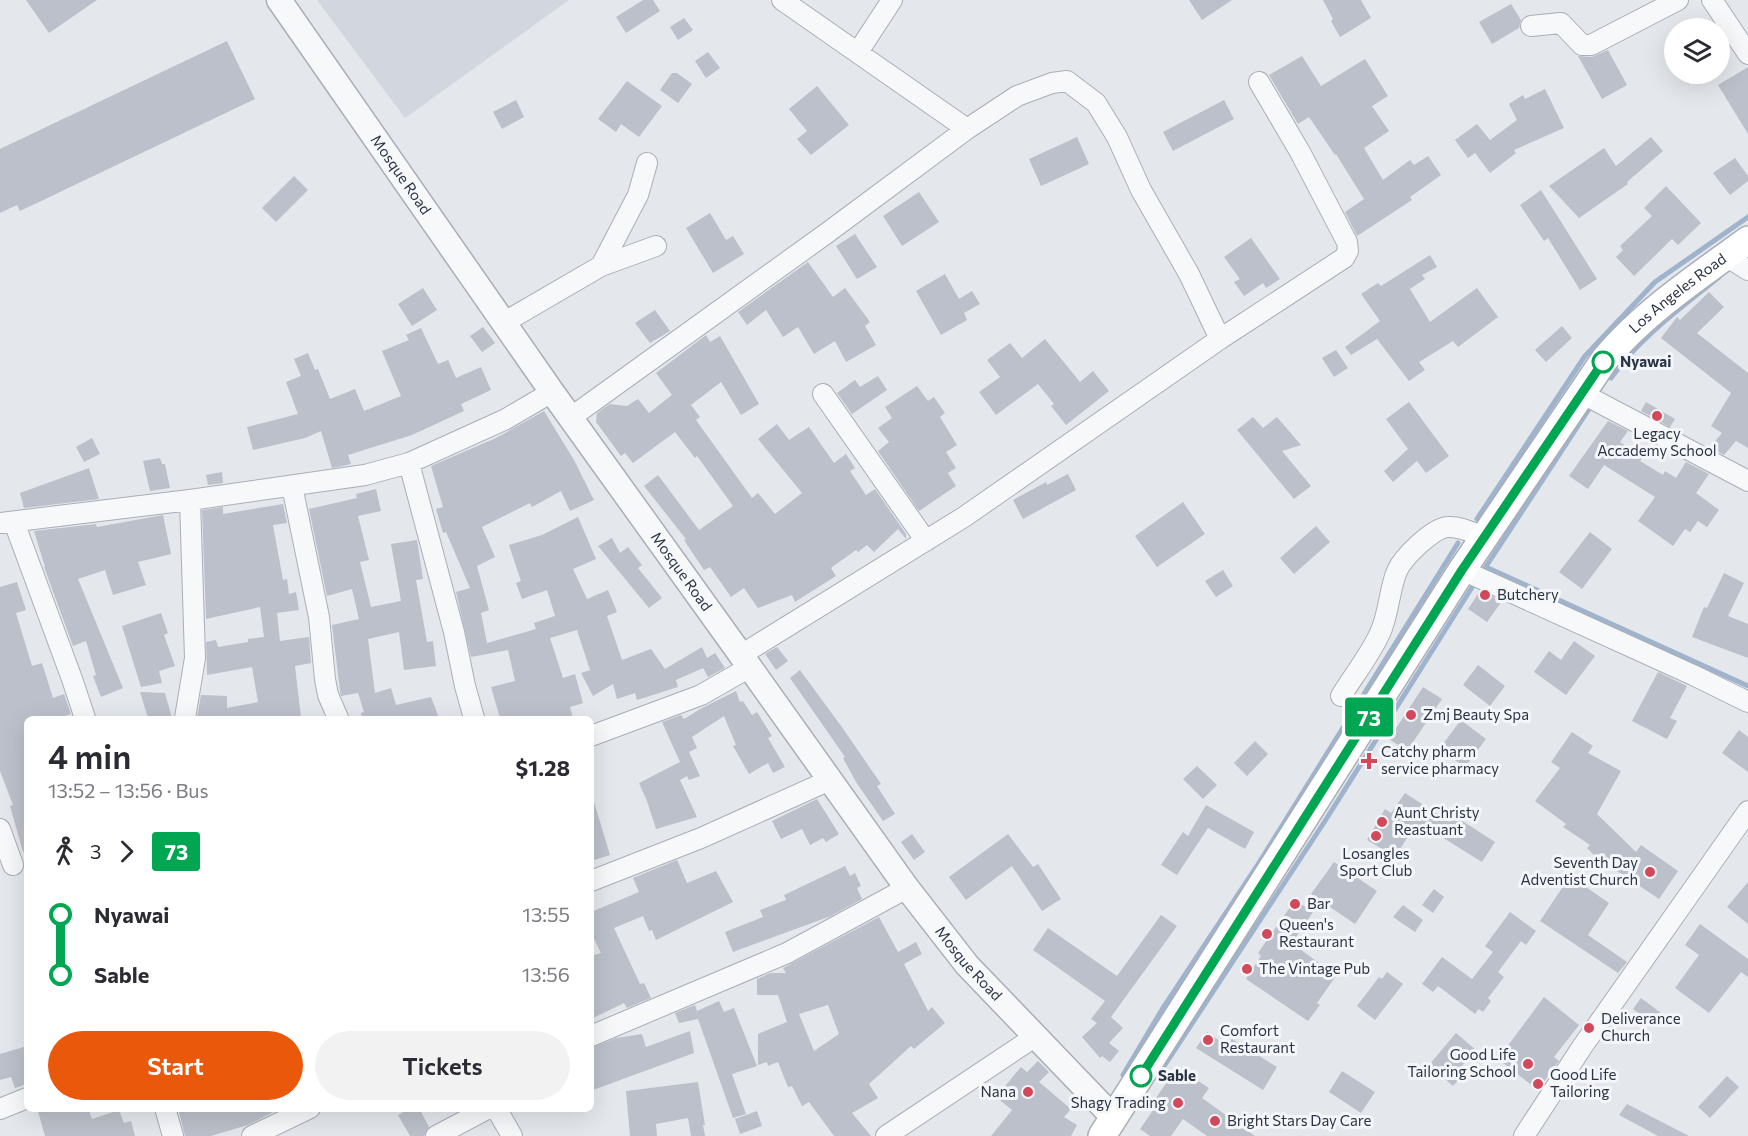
<!DOCTYPE html>
<meta charset="utf-8">
<style>
body{margin:0;font-family:Commissioner,sans-serif;background:#f2f2f3;color:#2b2b33;height:100vh;display:flex;flex-direction:column;font-size:22px;white-space:nowrap}
*{box-sizing:border-box;margin:0}
p{font-size:20px;color:#7c7c81}
.icon{flex:none;width:33px;height:33px;fill:none;stroke:currentColor;stroke-width:2;stroke-linecap:round;stroke-linejoin:round}
.map{position:relative;flex:1;overflow:hidden}
.side{position:absolute;left:24px;top:716px;width:570px;height:396px;display:flex;flex-direction:column;background:#fff;border-radius:9px;box-shadow:0 6px 24px #0002}
.side>*{flex:none}
.badge{padding:0 12px;border-radius:4px;font-size:21px;line-height:39px}
.buttons{position:absolute;left:1664px;top:18px;display:grid;gap:12px}
.buttons a{display:grid;place-items:center;width:66px;height:66px;border-radius:50%;background:#fff;box-shadow:0 6px 24px #0002;font-size:30px}
.map>.badge{position:absolute;translate:-50% -50%;box-shadow:0 0 0 3px #fff}
.legs{display:flex;align-items:center;gap:9px;height:66px;padding:0 24px;font-size:20px}
.legs p{margin-inline-start:auto}
.overview{display:flex;align-items:center;justify-content:space-between;height:102px;padding:0 24px}
h1{font-size:33px;font-weight:600;line-height:45px}
.button{display:flex;gap:12px;margin-top:auto;padding:12px 24px}
.button a{flex:1;height:69px;border-radius:36px;background:#ea580c;color:#fff;font-size:24px;font-weight:600;line-height:69px;text-align:center}
.button a+a{background:#f2f2f3;color:#2b2b33}
ul{padding:0 24px;list-style:none}
li{display:flex;align-items:center;gap:21px;height:60px;font-size:22px}
li i{display:grid;place-items:center;width:9px;height:100%;margin:0 8px;background:currentColor}
li i::after{content:'';width:15px;height:15px;margin:-8px;border:4px solid;border-radius:50%;background:#fff}
li p{margin-inline-start:auto}
li:first-child i{background:linear-gradient(#0000 50%,currentColor 0)}
li:last-child i{background:linear-gradient(currentColor 50%,#0000 0)}
.map>svg:first-child{display:block}
.built{fill:#d2d6de}
.lines{fill:none;stroke-linecap:round;stroke-linejoin:round}
.stream{stroke:#9fb4cc;stroke-width:5}
.building{fill:#bbc0ca;fill-rule:evenodd}
.minor-casing{stroke:#a9aeb7;stroke-width:22}
.tertiary-casing{stroke:#a9aeb7;stroke-width:27}
.secondary-casing{stroke:#a9aeb7;stroke-width:30}
.minor{stroke:#f7f8fa;stroke-width:20}
.tertiary{stroke:#f7f8fa;stroke-width:24}
.secondary{stroke:#fff;stroke-width:27}
.line-1-casing{stroke:#fff;stroke-width:14}
.line-1{stroke:#00a651;stroke-width:9}
.stop-1-dot{fill:#fff;stroke:#00a651;stroke-width:3}
.poi-dot{fill:#d1495b;stroke:#f4f6f9;stroke-width:2}
.labels{text-anchor:middle;stroke-width:6;stroke-linejoin:round;paint-order:stroke}
.street-label{font-size:15px;fill:#2b3445;stroke:#f4f6f9}
.stop-label{font-size:15px;font-weight:bold;fill:#2b3445;stroke:#f4f6f9;text-anchor:start}
.poi-label{font-size:15px;fill:#2b3445;stroke:#f4f6f9;text-anchor:start}
</style>
<div class="map">
<svg width="1748" height="1136" viewBox="0 0 1748 1136">
<rect width="100%" height="100%" fill="#e4e7ec"/>
<path class="built" d="M317,0H569L405,118Z"/>
<g class="lines">
<path class="stream" d="M1611,378C1639,338 1681,308 1719,277
M1477,519L1585,356L1655,282L1748,217
M1486,567L1748,686
M1485,568L1591,406
M1123,1075L1163,1008L1257,866L1458,543
M1157,1077L1325,821L1476,581"/>
</g>
<path class="building" d="M26,0H97L49,33Z
M643,0H653L660,11L626,33L616,17Z
M1189,0H1232L1202,20Z
M1323,0H1361L1371,18L1340,37L1331,21L1333,19Z
M1511,4L1521,20L1519,28L1492,44L1479,22Z
M684,18L693,30L678,40L670,27Z
M227,41L255,99L20,211L17,205L0,213V149Z
M1608,50L1627,85L1602,99L1578,56L1592,57Z
M708,52L720,68L706,78L695,61Z
M1302,56L1321,86L1365,59L1388,96L1372,106L1389,131L1364,148L1383,180L1410,160L1414,165L1428,156L1441,175L1410,197L1412,200L1357,236L1345,212L1364,199L1336,154L1335,155L1309,117L1298,124L1269,75Z
M1748,67V134L1718,85Z
M672,73H677L692,84L678,103L660,90Z
M627,81L662,106L639,137L621,124L616,132L598,119Z
M817,86L849,125L811,155L797,139L807,131L789,109Z
M1545,89L1564,128L1514,150L1516,153L1490,173L1475,153L1468,158L1455,140L1477,124L1490,140L1517,120L1509,104L1523,95L1525,99Z
M516,100L524,117L502,129L493,112Z
M1224,100L1234,119L1173,151L1163,132Z
M1077,137L1089,164L1041,186L1029,159Z
M1651,137L1663,151L1627,182L1628,184L1579,218L1549,186L1604,148L1616,166Z
M1735,158L1748,176V181L1730,195L1713,173Z
M294,176L308,190L276,222L262,208Z
M1666,186L1701,223L1678,245L1672,239L1634,276L1616,257L1623,250L1620,246L1652,216L1644,208Z
M1541,190L1597,279L1580,290L1548,238L1544,241L1520,205Z
M919,192L939,222L902,246L883,216Z
M710,213L726,240L733,236L744,254L713,273L686,228Z
M855,234L877,267L857,279L836,246Z
M1251,238L1280,279L1266,288L1263,283L1244,296L1234,282L1240,279L1224,257Z
M1430,255L1437,267L1422,275L1425,279L1410,289L1430,322L1477,288L1498,317L1458,347L1453,341L1419,362L1425,370L1409,381L1377,339L1351,355L1345,347L1380,321L1361,294L1378,283L1381,286Z
M808,262L833,297L845,288L870,322L865,326L876,345L846,362L835,341L814,354L798,327L783,337L766,310L747,325L738,312Z
M945,274L959,299L972,291L980,304L964,313L967,320L941,335L916,291Z
M423,288L437,310L412,326L398,304Z
M1709,292L1724,307L1697,333L1748,373V448L1736,441L1724,455L1710,447L1722,433L1711,426L1731,393L1661,338L1677,317L1680,320Z
M655,310L670,331L650,343L635,323Z
M1562,326L1572,338L1546,362L1535,350Z
M483,327L495,343L482,352L470,336Z
M421,328L438,364L448,360L456,378L481,367L491,390L461,404L464,411L412,435L348,455L351,464L343,466L332,468L321,431L305,438L253,450L247,427L298,414L286,382L301,376L294,359L308,353L315,370L318,369L330,399L355,389L364,411L401,396L382,351L409,340L406,335Z
M706,335L710,342L720,336L759,404L741,415L721,382L691,405L700,417L696,420L752,498L758,493L775,514L802,493L758,439L777,424L789,440L809,427L834,463L846,454L855,468L850,471L866,495L875,489L906,534V539L898,529L874,552L867,545L858,552L856,550L831,568L836,576L795,602L792,595L758,608L744,588L731,597L710,567L704,570L684,540L686,539L644,486L658,475L699,530L733,506L697,456L695,458L675,432L633,463L625,453L621,456L596,422L597,413L610,404L627,406L638,399L649,413L672,395L656,373Z
M1045,339L1080,382L1093,371L1109,391L1066,425L1051,406L1054,404L1038,384L996,415L979,392L1000,377L987,360L1010,343L1022,358Z
M1336,350L1348,368L1334,377L1322,358Z
M878,376L887,390L852,414L837,393L855,380L860,387Z
M917,386L928,401L934,397L945,413L940,417L957,445L946,452L956,468L948,473L956,486L919,511L878,451L889,442L878,428L892,418L885,407Z
M1409,402L1449,456L1426,473L1417,461L1393,482L1384,471L1408,449L1386,419Z
M1646,402L1675,419L1670,427L1641,411Z
M544,411L574,460L594,500L570,511L561,491L532,507L530,503L482,527L495,557L477,566L489,610L481,613L487,643L536,629L534,623L555,616L547,590L522,599L516,583L521,581L509,545L542,535L578,517L596,559L573,569L587,599L608,590L617,612L607,616L622,660L651,649L665,669L702,647L707,658L715,653L725,668L708,677L703,668L676,680L678,687L637,700L635,693L617,699L613,684L593,696L581,673L590,670L577,630L550,638L563,678L575,674L583,703L570,707L573,718H500L491,687L515,681L508,650L471,657L456,592L470,588L446,532L443,533L436,509L443,507L431,466L496,438Z
M1253,417L1263,428L1277,417L1301,445L1282,451L1311,486L1294,499L1237,430Z
M1608,421L1628,431L1620,442L1643,457L1640,461L1663,475L1665,471L1676,478L1686,462L1709,474L1696,493L1719,510L1707,527L1698,521L1690,532L1685,529L1673,546L1638,521L1655,497L1604,465L1588,489L1569,476Z
M92,438L100,454L84,462L76,447Z
M160,458L162,464H165L170,488L150,491L143,461Z
M89,468L99,499L24,508L20,493Z
M222,472L223,483L208,485L206,475Z
M1068,474L1076,490L1023,519L1013,500L1046,482L1047,485Z
M376,489L381,511L358,516L369,560L360,562L371,607L401,601L391,544L417,540L423,579L416,580L427,642L433,641L436,666L404,670L399,632L368,639L375,693L391,688L396,705L431,697L439,718H362L361,713L364,712L358,693L341,696L340,691L332,625L359,619L352,589L327,596L309,509L357,498L356,494Z
M1183,502L1205,534L1157,567L1135,536Z
M283,504L287,523L273,525L283,580L287,579L289,594L296,592L299,610L277,613L280,641L309,637L311,663L295,666L301,718H197L201,695L227,696V708L258,702L252,667L207,675L206,642L216,640L218,647L248,642V639L264,637L260,607L206,619L202,510L223,507V514Z
M163,515L171,554L138,562L146,585L113,595L105,570L78,579L123,688L101,697L93,676L96,675L86,641L73,646L44,567H45L34,531L96,524L97,527Z
M1316,526L1330,542L1294,574L1280,558Z
M1590,532L1612,549L1582,589L1559,572Z
M612,538L620,553L628,547L642,565L638,568L662,598L649,608L598,546Z
M1223,570L1233,586L1216,597L1205,581Z
M1724,573L1744,583L1728,616L1748,624V658L1692,637L1704,607L1707,608Z
M17,582L26,610L16,613L32,666L42,663L53,698L64,694L71,714L58,718H27V852H23L10,806L13,805L0,771V587Z
M1480,591L1502,601L1487,622L1468,609Z
M161,613L168,633L164,635L175,666L159,671L162,683L141,687L122,626Z
M1574,641L1595,656L1566,695L1534,672L1549,651L1561,660Z
M777,647L788,661L776,670L765,654Z
M1478,665L1505,686L1490,706L1463,685Z
M800,670L844,730L881,784L877,786L895,814L883,821L856,782L843,758L845,757L790,678Z
M1658,672L1687,686L1670,718L1677,721L1667,739L1632,721Z
M1423,687L1442,699L1407,751L1389,739Z
M736,691L740,702L743,701L752,715L757,712L772,736L768,738L785,767L773,773L768,763L749,774L733,746L736,745L724,716L692,737L697,748L689,752L700,776L689,780L687,776L680,780L697,817L656,829L647,801L639,783L680,762L662,722L681,715L684,719L702,708Z
M140,692L165,693L172,718H148Z
M1461,720L1486,739L1465,767L1439,749Z
M1739,730L1748,737V772L1722,753Z
M1572,732L1593,746L1588,753L1621,771L1597,814L1636,852L1641,845L1678,871L1659,899L1596,857L1587,848L1590,845L1563,827L1566,824L1535,801L1560,768L1551,762Z
M1255,741L1268,754L1247,776L1234,763Z
M1197,766L1217,785L1203,799L1183,779Z
M1405,793L1450,822L1453,815L1495,842L1482,862L1432,831L1430,833L1416,824L1395,857L1367,840L1385,809L1391,813Z
M817,799L839,834L826,842L823,838L810,845L802,829L781,839L772,821Z
M594,802L610,855L591,861V803Z
M1206,805L1254,832L1245,849L1208,828L1177,875L1161,865L1183,832L1188,836Z
M912,834L925,852L914,860L901,842Z
M1008,834L1033,867L1038,864L1061,899L1042,911L1012,866L966,900L949,877Z
M677,860L687,883L716,871L733,902L656,940L652,930L649,931L643,916L614,928L640,984L644,983L651,998L627,1008L624,1003L591,1019V956L601,953L591,933V912L639,892L633,878Z
M1334,862L1377,891L1355,924L1311,894Z
M845,866L850,876L855,873L861,886L857,888L862,899L831,916L733,952L725,932L763,917L760,910L786,900L784,895Z
M1570,876L1609,903L1588,935L1627,962L1618,973L1540,921Z
M1748,882V924L1727,907Z
M1434,889L1444,897L1433,913L1422,905Z
M1295,900L1313,912L1292,943L1336,976L1317,1003L1320,1005L1308,1021L1246,979L1261,956L1258,953Z
M1403,905L1423,920L1415,932L1393,917Z
M1510,912L1536,931L1526,945L1521,941L1498,972L1504,977L1488,998L1491,1001L1483,1012L1479,1009L1475,1014L1438,986L1433,992L1422,984L1442,957L1472,979L1493,952L1485,946Z
M1161,915L1177,926L1111,1017L1123,1028L1109,1043L1119,1051L1110,1062L1102,1056L1100,1058L1082,1037L1097,1023L1091,1019L1105,1001L1033,950L1048,928L1117,976Z
M879,917L898,952L916,942L922,954L904,964L928,1011L932,1007L945,1023L914,1049L911,1046L869,1084L878,1098L852,1113L871,1136H834L809,1102L802,1106L792,1086L788,1087L778,1062L768,1066L767,1062L758,1065V1034L787,1022L778,995H757V979L770,973H786L783,968ZM828,1005L839,1034L814,1051L799,1014Z
M1700,924L1748,959V977L1741,972L1709,1013L1675,988L1699,955L1685,945Z
M1387,972L1403,984L1375,1020L1357,1006L1379,977L1382,979Z
M1544,997L1579,1025L1554,1057L1559,1061L1538,1090L1498,1059Z
M1641,998L1661,1013L1653,1024L1633,1009Z
M719,1001L724,1012L734,1008L757,1066L732,1074L746,1114L733,1118L698,1019L679,1023L675,1013L695,1005L697,1011Z
M690,1031L694,1053L593,1090L591,1081V1048L616,1038L642,1034L646,1047Z
M1207,1032L1227,1046L1232,1039L1277,1067L1263,1090L1196,1048Z
M1456,1033L1476,1050L1462,1066L1467,1070L1453,1086L1429,1065Z
M27,1046V1084L15,1088L11,1077L0,1080V1054Z
M1038,1061L1049,1072L1039,1082L1071,1109L1064,1117L1077,1125L1071,1136H991L1012,1110L996,1097L1021,1067L1027,1072Z
M1177,1067L1209,1088L1202,1098L1255,1136H1207L1183,1119L1171,1136H1150L1140,1129L1158,1103L1154,1101Z
M1342,1071L1375,1092L1361,1113L1329,1092Z
M1727,1076L1739,1087L1710,1118L1698,1107Z
M698,1082L705,1125H703L705,1136H691L688,1118L656,1124L657,1136H630L626,1091Z
M1627,1104L1689,1136H1658L1619,1115Z
M37,1108H88L92,1119L119,1110L124,1123L131,1121L135,1136H45Z
M178,1108H281L248,1125L211,1136H185Z
M410,1108H419L429,1127L424,1136H410L398,1115Z
M757,1111L762,1126L740,1134L735,1119Z"/>
<g class="lines">
<defs>
<path id="minor" d="M782,0L967,129
M1712,0L1748,54
M1531,26L1561,23L1582,45H1591L1678,0
M858,52L892,0
M1726,256L1748,270
M601,266L638,195L647,163
M503,323L601,266L656,246
M1581,393L1748,481
M823,394L926,541
M570,418L827,233L967,129L1017,96L1052,83L1067,81L1096,103L1117,137L1141,190L1189,274L1220,339
M409,463L454,632L465,686L474,718
M292,486L319,617L325,679L328,695L338,718
M14,522L72,679L85,718
M0,523L190,500L365,475L409,463L506,419L552,392
M1462,570L1693,675L1748,702
M741,655L964,517L1220,339L1344,258L1348,251L1347,242L1300,152L1259,82
M1341,696C1354,675 1370,655 1380,633C1389,614 1389,590 1397,571C1403,557 1434,527 1448,527C1460,526 1473,533 1484,537
M185,718L195,658L190,500
M591,736L701,695L750,667
M0,829L13,865
M591,881L701,838L830,780
M591,1036L787,953L907,888
M165,1108L173,1136
M496,1108L512,1136
M0,1109L27,1098
M252,1136L310,1108
M436,1136L489,1108
M886,1136L1036,1036
M1524,1136L1582,1047L1748,811"/>
<g id="tertiary">
<path id="s1" d="M279,0L552,392L741,655L907,888L967,965L1114,1118"/>
</g>
<g id="secondary">
<path id="s2" d="M1102,1136L1462,570L1605,359C1645,311 1698,277 1748,240"/>
</g>
</defs>
<use href="#minor" class="minor-casing"/>
<use href="#tertiary" class="tertiary-casing"/>
<use href="#secondary" class="secondary-casing"/>
<use href="#minor" class="minor"/>
<use href="#tertiary" class="tertiary"/>
<use href="#secondary" class="secondary"/>
</g>
<g class="lines">
<defs>
<path id="line-1" d="M1141,1076L1462,570L1603,362"/>
</defs>
<use href="#line-1" class="line-1-casing"/>
<use href="#line-1" class="line-1"/>
</g>
<g class="stop-1-dot">
<circle cx="1603" cy="362" r="10"/>
<circle cx="1141" cy="1076" r="10"/>
</g>
<g class="poi-dot">
<circle cx="1657" cy="416" r="6"/>
<circle cx="1485" cy="595" r="6"/>
<circle cx="1411" cy="715" r="6"/>
<path d="M1366 752h6v6h6v6h-6v6h-6v-6h-6v-6h6z"/>
<circle cx="1382" cy="822" r="6"/>
<circle cx="1376" cy="836" r="6"/>
<circle cx="1650" cy="872" r="6"/>
<circle cx="1295" cy="904" r="6"/>
<circle cx="1267" cy="934" r="6"/>
<circle cx="1247" cy="969" r="6"/>
<circle cx="1589" cy="1028" r="6"/>
<circle cx="1208" cy="1040" r="6"/>
<circle cx="1528" cy="1064" r="6"/>
<circle cx="1538" cy="1084" r="6"/>
<circle cx="1028" cy="1092" r="6"/>
<circle cx="1178" cy="1103" r="6"/>
<circle cx="1215" cy="1121" r="6"/>
</g>
<g class="labels">
<g class="street-label">
<text dy="5" stroke="none"><textPath href="#s1" startOffset="213">Mosque Road</textPath></text>
<text dy="5" stroke="none"><textPath href="#s2" startOffset="1024">Los Angeles Road</textPath></text>
<text dy="5" stroke="none"><textPath href="#s1" startOffset="699">Mosque Road</textPath></text>
<text dy="5" stroke="none"><textPath href="#s1" startOffset="1185">Mosque Road</textPath></text>
</g>
<g class="stop-label">
<text x="1620" y="367">Nyawai</text>
<text x="1158" y="1081">Sable</text>
</g>
<g class="poi-label">
<text x="1657" y="439" text-anchor="middle">Legacy<tspan x="1657" dy="17">Accademy School</tspan></text>
<text x="1497" y="600">Butchery</text>
<text x="1423" y="720">Zmj Beauty Spa</text>
<text x="1381" y="757">Catchy pharm<tspan x="1381" dy="17">service pharmacy</tspan></text>
<text x="1394" y="818">Aunt Christy<tspan x="1394" dy="17">Reastuant</tspan></text>
<text x="1376" y="859" text-anchor="middle">Losangles<tspan x="1376" dy="17">Sport Club</tspan></text>
<text x="1638" y="868" text-anchor="end">Seventh Day<tspan x="1638" dy="17">Adventist Church</tspan></text>
<text x="1307" y="909">Bar</text>
<text x="1279" y="930">Queen's<tspan x="1279" dy="17">Restaurant</tspan></text>
<text x="1259" y="974">The Vintage Pub</text>
<text x="1601" y="1024">Deliverance<tspan x="1601" dy="17">Church</tspan></text>
<text x="1220" y="1036">Comfort<tspan x="1220" dy="17">Restaurant</tspan></text>
<text x="1516" y="1060" text-anchor="end">Good Life<tspan x="1516" dy="17">Tailoring School</tspan></text>
<text x="1550" y="1080">Good Life<tspan x="1550" dy="17">Tailoring</tspan></text>
<text x="1016" y="1097" text-anchor="end">Nana</text>
<text x="1166" y="1108" text-anchor="end">Shagy Trading</text>
<text x="1227" y="1126">Bright Stars Day Care</text>
</g>
</g>
</svg>
<div class="buttons">
<a><svg class="icon" aria-label="layers" viewBox="0 0 24 24"><path d="M12 4l9 5-9 5-9-5zM3 14l9 5 9-5"/></svg></a>
</div>
<b class="badge" style="left:1369px;top:717px;background:#00a651;color:#fff">73</b>
<section class="side">
<div class="overview"><div><h1>4 min</h1><p>13:52 – 13:56 · Bus</p></div><b>$1.28</b></div>
<div class="legs"><svg class="icon" aria-label="walk" viewBox="0 0 24 24"><circle cx="13" cy="4" r="2"/><path d="M13 8l-2 6 4 7M11 14l-3 7M7 12l3-4h3l4 4"/></svg>3<svg class="icon" aria-label="forward" viewBox="0 0 24 24"><path d="M9 5l7 7-7 7"/></svg><b class="badge" style="background:#00a651;color:#fff">73</b></div>
<ul>
<li><i style="color:#00a651"></i><b>Nyawai</b><p>13:55</p></li>
<li><i style="color:#00a651"></i><b>Sable</b><p>13:56</p></li>
</ul>
<div class="button"><a>Start</a><a>Tickets</a></div>
</section>
</div>
